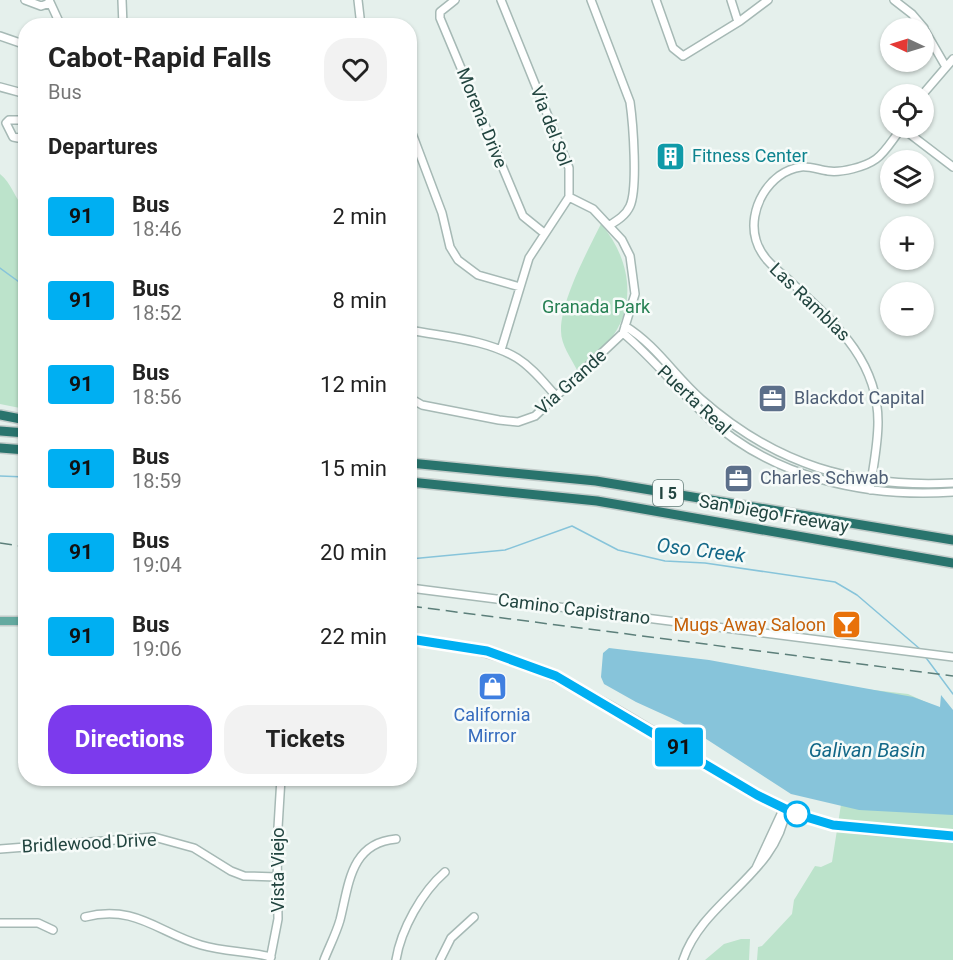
<!DOCTYPE html>
<meta charset="utf-8">
<style>
body{margin:0;font-family:Roboto,sans-serif;background:#f2f2f2;color:#222;height:100vh;display:flex;flex-direction:column;font-size:22px;white-space:nowrap}
*{box-sizing:border-box;margin:0}
p{font-size:20px;color:#767676}
.icon{flex:none;width:33px;height:33px;fill:none;stroke:currentColor;stroke-width:2;stroke-linecap:round;stroke-linejoin:round}
.map{position:relative;flex:1;overflow:hidden}
.panel{position:absolute;left:18px;top:18px;width:399px;height:768px;display:flex;flex-direction:column;background:#fff;border-radius:24px;box-shadow:0 2px 4px #0004}
.panel>*{flex:none}
.badge{padding:0 12px;border-radius:4px;font-size:21px;line-height:39px}
.needle{width:39px;rotate:274deg}
.fabs{position:absolute;left:880px;top:18px;display:grid;gap:12px}
.fabs a{display:grid;place-items:center;width:54px;height:54px;border-radius:50%;background:#fff;box-shadow:0 2px 4px #0004;font-size:30px}
.map>.badge{position:absolute;translate:-50% -50%;box-shadow:0 0 0 3px #fff}
h2{padding:0 30px;font-size:22px;line-height:54px}
.round{display:grid;place-items:center;flex:none;width:63px;height:63px;border-radius:24px;background:#f2f2f2}
.headline{display:flex;align-items:center;justify-content:space-between;height:102px;padding:0 30px}
h1{font-size:28px;font-weight:700;line-height:45px}
.primary-button{display:flex;gap:12px;margin-top:auto;padding:12px 30px}
.primary-button a{flex:1;height:69px;border-radius:24px;background:#7c3aed;color:#fff;font-size:24px;font-weight:700;line-height:69px;text-align:center}
.primary-button a+a{background:#f2f2f2;color:#222}
ul{padding:0;list-style:none}
li{display:flex;align-items:center;gap:18px;height:84px;padding:0 30px}
li div{flex:1}
li b{display:block;font-size:22px}
li em{font-style:normal}
li .badge{min-width:66px;font-weight:700;text-align:center}
.map>svg:first-child{display:block}
.green{fill:#bce3cb}
.water{fill:#87c4da}
.lines{fill:none;stroke-linecap:round;stroke-linejoin:round}
.stream{stroke:#87c4da;stroke-width:1.5}
.minor-casing{stroke:#a6b9b5;stroke-width:10}
.major-casing{stroke:#c1cbc9;stroke-width:11}
.highway-casing{stroke:#c1cbc9;stroke-width:12}
.minor{stroke:#fff;stroke-width:7}
.major{stroke:#64aaa0;stroke-width:8}
.highway{stroke:#29746d;stroke-width:9}
.rail{stroke:#5c7f7a;stroke-width:1.5;stroke-dasharray:12 6;stroke-linecap:butt}
.line-casing{stroke:#fff;stroke-width:14}
.line{stroke:#00aff2;stroke-width:9}
.stop-dot{fill:#fff;stroke:#00aff2;stroke-width:3}
.labels{text-anchor:middle;stroke-width:5;stroke-linejoin:round;paint-order:stroke}
.shield{fill:#f6fbf9;stroke:#617b77;stroke-width:1.5}
.shield-label{font-size:16px;font-weight:bold;fill:#21443f}
.street-label{font-size:18px;fill:#21443f;stroke:#f6fbf9}
.culture-label{font-size:18px;fill:#0d838f;stroke:#f6fbf9;text-anchor:start}
.park-label{font-size:18px;fill:#268053;stroke:#f6fbf9}
.service-label{font-size:18px;fill:#4e5e75;stroke:#f6fbf9;text-anchor:start}
.food-label{font-size:18px;fill:#c56008;stroke:#f6fbf9;text-anchor:end}
.shop-label{font-size:18px;fill:#366cbe;stroke:#f6fbf9}
.water-label{font-size:20px;font-style:italic;fill:#136888;stroke:#f6fbf9}
</style>
<div class="map">
<svg width="953" height="960" viewBox="0 0 953 960">
<rect width="100%" height="100%" fill="#e5f0ec"/>
<path class="green" d="M0,174C11,182 15,199 25,209V409L0,404Z
M601,224C630,257 639,307 608,342C599,352 587,361 577,370C571,358 561,345 561,331C560,302 588,250 601,224Z
M618,660L908,694L939,708L953,726V960H757L758,947L762,946L792,914L794,900L815,866L821,867L832,862L842,798Z
M741,939H750L749,960H705L724,944Z"/>
<path class="water" d="M609,648L709,660L913,697L940,707L941,695L953,710V815L859,810L791,794L680,722L636,702L604,684L601,677L603,653Z"/>
<g class="lines">
<path class="stream" d="M0,268L26,287
M0,476L26,477
M410,559L505,550L572,526L618,550L665,561L705,563L835,582L857,595L920,649
M924,655L953,694"/>
<defs>
<path id="minor" d="M25,0L41,6L50,3
M49,0L61,26
M122,0L123,26
M358,0L361,26
M455,0L440,12V18L523,216L544,233
M591,0L630,102C633,123 638,188 630,206C626,215 618,220 610,225
M656,0L673,48L683,56L740,21L768,0
M731,0L738,22
M894,0L912,14L924,28
M924,29L946,67
M0,36L26,45
M0,87L26,94
M923,94L953,59
M26,120H9L6,123L13,137L18,138L26,134
M410,128L442,213L450,247L458,260L478,275L520,287
M902,128L953,167
M625,326C656,345 674,375 701,399C776,465 854,488 953,483
M410,330C445,337 485,339 517,358C533,368 544,383 557,397
M623,333C653,358 678,390 707,417C773,478 866,498 953,492
M501,350L529,258L569,197V168L501,0
M410,398L422,405L499,420L518,422L535,416L623,333L635,294L630,256L622,240L593,209L569,197
M870,490C873,467 878,445 878,422C878,358 832,321 790,281C776,269 761,258 756,240C747,210 769,171 801,167C809,166 820,170 828,171C841,173 865,167 876,159C886,152 894,137 902,128
M410,588L953,657
M0,849L154,837L194,848L231,871L244,876L277,877
M756,868L782,812L786,809
M85,917C135,904 159,933 201,945C224,952 248,951 271,957
M0,923H38L53,930
M270,960L278,919L277,844L281,778
M324,960C329,947 336,934 340,920C349,885 350,843 396,839
M396,960C401,929 422,892 445,872
M440,960L451,938L474,917
M683,960C703,900 777,875 786,809"/>
<path id="major" d="M0,621H26
M410,639C532,651 599,699 700,760C731,779 762,800 796,814C845,833 901,832 953,836"/>
<path id="highway" d="M0,415L26,420
M0,431L26,433
M0,448L26,450
M410,463L596,481L953,540
M410,482L597,501L953,563"/>
</defs>
<use href="#minor" class="minor-casing"/>
<use href="#major" class="major-casing"/>
<use href="#highway" class="highway-casing"/>
<use href="#minor" class="minor"/>
<use href="#major" class="major"/>
<use href="#highway" class="highway"/>
<path class="rail" d="M0,543L26,547
M410,606L953,676"/>
</g>
<g class="lines">
<defs>
<path id="line" d="M410,639L487,651L556,676L757,795L796,814L833,825L953,836"/>
</defs>
<use href="#line" class="line-casing"/>
<use href="#line" class="line"/>
</g>
<defs>
<symbol id="building-square" viewBox="-11 -11 22 22"><rect x="-9" y="-9" width="18" height="18" rx="4" fill="#0f9aa8" stroke="#f6fbf9"/><path d="M-4-6H4V6H1V3H-1V6H-4ZM-2.5-4.3h1.7v1.8h-1.7ZM.8-4.3h1.7v1.8H.8ZM-2.5-1h1.7V.8h-1.7ZM.8-1h1.7V.8H.8Z" fill="#fff"/></symbol>
<symbol id="office-square" viewBox="-11 -11 22 22"><rect x="-9" y="-9" width="18" height="18" rx="4" fill="#5c6f8a" stroke="#f6fbf9"/><path d="M-6-3h4V-5.5h4V-3h4V5H-6ZM-1-4.5V-3h2v-1.5ZM-6 0V1H6V0Z" fill="#fff"/></symbol>
<symbol id="bar-square" viewBox="-11 -11 22 22"><rect x="-9" y="-9" width="18" height="18" rx="4" fill="#e8710a" stroke="#f6fbf9"/><path d="M-6-5H6L.8 .8V4.5H3.5V6h-7V4.5H-.8V.8Z" fill="#fff"/></symbol>
<symbol id="shop-square" viewBox="-11 -11 22 22"><rect x="-9" y="-9" width="18" height="18" rx="4" fill="#3f7fe0" stroke="#f6fbf9"/><path d="M-5-2.5h2.3a2.7 3.5 0 0 1 5.4 0H5L5.5 6h-11ZM-1.5-2.5h3a1.5 2.3 0 0 0-3 0Z" fill="#fff"/></symbol>
</defs>
<g fill-rule="evenodd">
<use href="#building-square" x="654" y="140" width="33" height="33"/>
<use href="#office-square" x="756" y="382" width="33" height="33"/>
<use href="#office-square" x="722" y="462" width="33" height="33"/>
<use href="#bar-square" x="830" y="608" width="33" height="33"/>
<use href="#shop-square" x="476" y="670" width="33" height="33"/>
</g>
<circle class="stop-dot" cx="797" cy="814" r="12"/>
<g class="labels">
<rect class="shield" x="653" y="480" width="30" height="26" rx="4.5"/>
<g class="shield-label">
<text x="668" y="499">I 5</text>
</g>
<g class="street-label">
<text transform="translate(482 118) rotate(68)" y="6">Morena Drive</text>
<text transform="translate(551 126) rotate(69)" y="6">Via del Sol</text>
<text transform="translate(810 302) rotate(44)" y="6">Las Ramblas</text>
<text transform="translate(571 382) rotate(-42)" y="6">Via Grande</text>
<text transform="translate(694 400) rotate(43)" y="6">Puerta Real</text>
<text transform="translate(774 514) rotate(10)" y="6">San Diego Freeway</text>
<text transform="translate(574 609) rotate(7)" y="6">Camino Capistrano</text>
<text transform="translate(89 843) rotate(-3)" y="6">Bridlewood Drive</text>
<text transform="translate(278 870) rotate(-90)" y="6">Vista Viejo</text>
</g>
<g class="culture-label">
<text x="692" y="162">Fitness Center</text>
</g>
<g class="park-label">
<text x="596" y="313">Granada Park</text>
</g>
<g class="service-label">
<text x="794" y="404">Blackdot Capital</text>
<text x="760" y="484">Charles Schwab</text>
</g>
<g class="food-label">
<text x="826" y="631">Mugs Away Saloon</text>
</g>
<g class="shop-label">
<text x="492" y="721">California<tspan x="492" dy="21">Mirror</tspan></text>
</g>
<g class="water-label">
<text transform="translate(701 550) rotate(7)" y="7">Oso Creek</text>
<text x="867" y="757">Galivan Basin</text>
</g>
</g>
</svg>
<div class="fabs">
<a><svg class="needle" viewBox="-14 -14 28 28"><path d="M0-13l5 13h-10z" fill="#e53935"/><path d="M0 13l5-13h-10z" fill="#767676"/></svg></a>
<a><svg class="icon" aria-label="locate" viewBox="0 0 24 24"><circle cx="12" cy="12" r="6"/><path d="M12 2v4M12 18v4M2 12h4M18 12h4"/></svg></a>
<a><svg class="icon" aria-label="layers" viewBox="0 0 24 24"><path d="M12 4l9 5-9 5-9-5zM3 14l9 5 9-5"/></svg></a>
<a>+</a>
<a>−</a>
</div>
<b class="badge" style="left:679px;top:747px;background:#00aff2;color:#111">91</b>
<section class="panel">
<div class="headline"><div><h1>Cabot-Rapid Falls</h1><p>Bus</p></div><a class="round"><svg class="icon" aria-label="heart" viewBox="0 0 24 24"><path d="M12 20l-8-8c-3-5 5-10 8-4 3-6 11-1 8 4z"/></svg></a></div>
<h2>Departures</h2>
<ul>
<li><span class="badge" style="background:#00aff2;color:#111">91</span><div><b>Bus</b><p>18:46</p></div><em>2 min</em></li>
<li><span class="badge" style="background:#00aff2;color:#111">91</span><div><b>Bus</b><p>18:52</p></div><em>8 min</em></li>
<li><span class="badge" style="background:#00aff2;color:#111">91</span><div><b>Bus</b><p>18:56</p></div><em>12 min</em></li>
<li><span class="badge" style="background:#00aff2;color:#111">91</span><div><b>Bus</b><p>18:59</p></div><em>15 min</em></li>
<li><span class="badge" style="background:#00aff2;color:#111">91</span><div><b>Bus</b><p>19:04</p></div><em>20 min</em></li>
<li><span class="badge" style="background:#00aff2;color:#111">91</span><div><b>Bus</b><p>19:06</p></div><em>22 min</em></li>
</ul>
<div class="primary-button"><a>Directions</a><a>Tickets</a></div>
</section>
</div>
